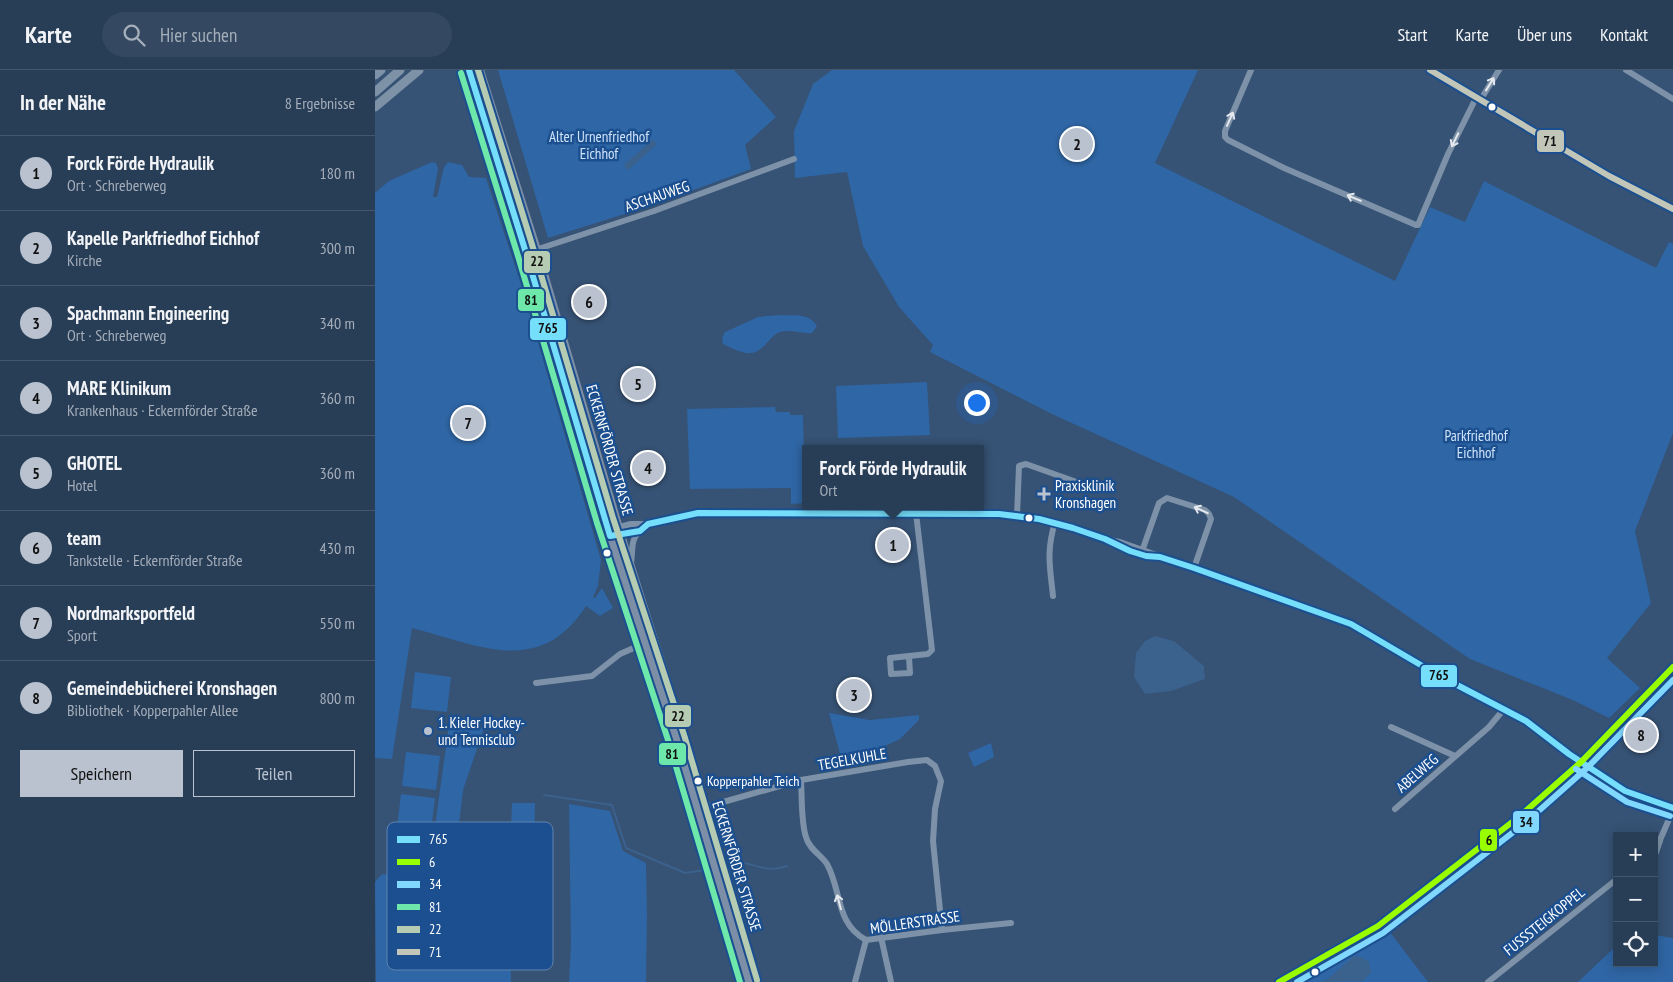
<!DOCTYPE html>
<html lang="de">
<meta charset="utf-8">
<style>
:root{--surface:#283e57;--page:#344961;--text:#f1f3f6;--muted:#a5aeba;--line:#44576d;--accent:#b9c2ce}
body{margin:0;font-family:"PT Sans Narrow",sans-serif;background:var(--page);color:var(--text)}
.controls{position:absolute;right:15px;bottom:15px;display:grid;overflow:hidden;border-radius:0px;box-shadow:0 2px 12px #0003}
.controls button{width:45px;height:45px;display:grid;place-items:center;padding:0;border:0;border-bottom:1px solid var(--line);background:var(--surface);color:var(--text);font:25px sans-serif}
.you{position:absolute;left:601px;top:332px;width:18px;height:18px;margin:-12px;border:4px solid #fff;border-radius:50%;background:#1a73e8;box-shadow:0 0 0 8px #1a73e833}
.badge{display:grid;place-items:center;width:32px;height:32px;border-radius:50%;background:var(--accent);color:#111;font-size:16px;font-weight:700}
.pin{position:absolute;translate:-50% -50%;border:2px solid #fff;box-shadow:0 1px 5px #0006}
.popup{position:absolute;left:427px;top:375px;width:182px;height:65px;box-sizing:border-box;display:grid;place-content:center;border-radius:0px;background:var(--surface);filter:drop-shadow(0 1px 4px #0005);font-size:16px;white-space:nowrap;color:var(--muted)}
.popup b{font-size:19px;color:var(--text)}
.popup::after{content:'';position:absolute;left:50%;top:100%;margin-left:-10px;border:10px solid transparent;border-top-color:var(--surface)}
.list{margin:0;padding:0;list-style:none}
h2{display:flex;justify-content:space-between;align-items:center;height:65px;margin:0;padding:0 20px;font-size:21px}
h2 small{font-size:16px;font-weight:400;color:var(--muted)}
.list li{display:grid;grid-template-columns:32px 1fr auto;gap:15px;align-items:center;box-sizing:border-box;height:75px;padding:0 20px;border-top:1px solid var(--line)}
.list b{display:block;font-size:19px;white-space:nowrap}
.list p{margin:0;font-size:16px;white-space:nowrap;color:var(--muted)}
.list em{font-size:16px;font-style:normal;color:var(--muted)}
.actions{display:flex;gap:10px;padding:15px 20px}
.actions a{flex:1;padding:11px 0;border:1px solid var(--accent);border-radius:0px;text-align:center;font-size:18px;color:var(--accent)}
.actions .main{background:var(--accent);color:#111}
.icon{flex:none;width:28px;height:28px;fill:none;stroke:currentColor;stroke-width:2;stroke-linecap:round;stroke-linejoin:round}
.map{position:relative;flex:none;width:1298px;height:912px;overflow:hidden}
header{display:flex;align-items:center;gap:30px;box-sizing:border-box;height:70px;padding:0 25px;background:var(--surface);border-bottom:1px solid var(--line)}
header strong{font-size:24px}
nav{display:flex;gap:28px;margin-inline-start:auto;font-size:18px}
.search{width:350px;height:45px;background:var(--page);display:flex;align-items:center;gap:12px;box-sizing:border-box;padding:0 18px;border-radius:28px;color:var(--muted);font-size:19px}
main{display:flex}
aside{flex:1;background:var(--surface)}
.map>svg:first-child{display:block}
.green{fill:#2f66a5}
.water{fill:#3b618d}
.lines{fill:none;stroke-linecap:round;stroke-linejoin:round}
.stream{stroke:#3b618d;stroke-width:2}
.minor{stroke:#7d92a8;stroke-width:6}
.major{stroke:#7d8ea7;stroke-width:8}
.highway{stroke:#7e92a7;stroke-width:9}
.bus-1-casing{stroke:#1b4f8f;stroke-width:10}
.bus-2-casing{stroke:#1b4f8f;stroke-width:10}
.bus-3-casing{stroke:#1b4f8f;stroke-width:10}
.bus-4-casing{stroke:#1b4f8f;stroke-width:10}
.bus-5-casing{stroke:#1b4f8f;stroke-width:10}
.bus-6-casing{stroke:#1b4f8f;stroke-width:10}
.bus-1{stroke:#75defa;stroke-width:6}
.bus-2{stroke:#9f0;stroke-width:6}
.bus-3{stroke:#80d8ff;stroke-width:6}
.bus-4{stroke:#6de8aa;stroke-width:6}
.bus-5{stroke:#b6ccb2;stroke-width:6}
.bus-6{stroke:#c1c6b9;stroke-width:6}
.oneway{stroke:#e5e9ee}
.bus-dot{fill:#fff;stroke:#1b4f8f;stroke-width:2}
.poi-dot{fill:#b9c2ce;stroke:#1b4f8f;stroke-width:2}
.labels{text-anchor:middle;dominant-baseline:central;stroke-width:5;stroke-linejoin:round;paint-order:stroke}
.bus-label{font-size:14px;fill:#fff;stroke:#1b4f8f;text-anchor:start}
.park-label{font-size:15px;fill:#cfe3fa;stroke:#1b4f8f}
.street-label{font-size:15px;fill:#fff;stroke:#1b4f8f}
.poi-label{font-size:15px;fill:#fff;stroke:#1b4f8f;text-anchor:start}
.key{fill:#1b4f8f;stroke:#5f84b1;stroke-width:1}
.key-label{font-size:14px;fill:#fff}
.line-badge{stroke:#1b4f8f;stroke-width:2}
.pale-badge-label{font-size:14px;text-anchor:middle;font-weight:bold;fill:#111}
</style>
<header>
<strong>Karte</strong>
<div class="search"><svg class="icon" aria-label="search" viewBox="0 0 24 24"><circle cx="10" cy="10" r="6"/><path d="M15 15l6 6"/></svg>Hier suchen</div>
<nav><a>Start</a><a>Karte</a><a>Über uns</a><a>Kontakt</a></nav>
</header>
<main>
<aside>
<h2>In der Nähe<small>8 Ergebnisse</small></h2>
<ul class="list">
<li><span class="badge">1</span><div><b>Forck Förde Hydraulik</b><p>Ort · Schreberweg</p></div><em>180 m</em></li>
<li><span class="badge">2</span><div><b>Kapelle Parkfriedhof Eichhof</b><p>Kirche</p></div><em>300 m</em></li>
<li><span class="badge">3</span><div><b>Spachmann Engineering</b><p>Ort · Schreberweg</p></div><em>340 m</em></li>
<li><span class="badge">4</span><div><b>MARE Klinikum</b><p>Krankenhaus · Eckernförder Straße</p></div><em>360 m</em></li>
<li><span class="badge">5</span><div><b>GHOTEL</b><p>Hotel</p></div><em>360 m</em></li>
<li><span class="badge">6</span><div><b>team</b><p>Tankstelle · Eckernförder Straße</p></div><em>430 m</em></li>
<li><span class="badge">7</span><div><b>Nordmarksportfeld</b><p>Sport</p></div><em>550 m</em></li>
<li><span class="badge">8</span><div><b>Gemeindebücherei Kronshagen</b><p>Bibliothek · Kopperpahler Allee</p></div><em>800 m</em></li>
</ul>
<div class="actions"><a class="main">Speichern</a><a>Teilen</a></div>
</aside>
<div class="map">
<svg width="1298" height="912" viewBox="0 0 1298 912">
<rect width="100%" height="100%" fill="#365274"/>
<!-- green -->
<g class="green">
<polygon points="97,0 99,0 115,55 131,93 153,165 149,166"/>
<polygon points="123,0 359,0 401,47 370,75 376,99 275,136 173,168"/>
<polygon points="457,0 823,0 780,93 1020,211 1055,137 1090,152 1109,111 1281,198 1294,172 1298,174 1298,363 1260,461 1276,533 1232,588 1265,618 1234,648 1200,631 1095,589 859,427 677,344 555,282 558,275 524,237 488,176 472,102 420,108 419,61 438,14"/>
<path d="M57,92L61,93L63,99L58,127H62L69,97L73,92L87,95L94,107L111,108L147,217L226,490L223,516L218,527L220,528L227,518L238,538L225,546L211,536C165,608 103,575 37,558L17,689L0,688V123L14,111Z"/>
<polygon points="161,190 178,246 174,248 157,191"/>
<path d="M404,245C418,246 434,242 442,256L437,263C426,264 416,259 405,262C399,264 395,270 390,275C377,290 363,281 348,274L347,268L350,262L383,247Z"/>
<polygon points="552,312 555,365 463,368 461,316"/>
<polygon points="400,337 401,342 415,342 415,345 428,345 430,433 416,434 416,418 315,419 312,339"/>
<polygon points="40,602 76,607 72,642 36,638"/>
<polygon points="454,643 495,650 544,645 544,650 525,669 470,695 467,691"/>
<polygon points="74,655 109,658 88,720 83,763 106,765 107,754 134,758 136,912 1,912 0,812 7,804 44,809 46,777 58,770"/>
<polygon points="616,673 619,687 599,697 593,683"/>
<polygon points="31,682 65,686 61,720 27,716"/>
<polygon points="26,724 60,728 56,762 22,758"/>
<polygon points="137,733 160,733 159,783 135,782"/>
<polygon points="194,734 235,741 248,781 271,793 272,844 271,912 194,912 196,874"/>
<polygon points="24,768 42,770 39,807 20,805"/>
<polygon points="1011,857 1053,912 914,912 968,883"/>
<polygon points="1279,865 1298,868 1298,912 1203,912 1242,875 1242,893 1279,893"/>
</g>
<!-- water -->
<g class="water">
<polygon points="277,70 282,74 253,100 249,95"/>
<polygon points="780,566 799,571 829,596 830,609 796,621 770,624 759,607 761,583 770,571"/>
<polygon points="979,886 988,888 994,892 996,902 988,911 946,912 953,909"/>
</g>
<g class="lines">
<!-- stream -->
<g class="stream">
<polyline points="169,725 237,735 251,778 310,803 330,800"/>
<path d="M370,793C385,797 397,802 412,796"/>
</g>
<!-- minor -->
<g class="minor">
<polyline points="876,0 850,61 850,67 853,70 909,98 1041,155 1043,155 1073,84 1102,26"/>
<polyline points="1055,0 1234,106 1298,139"/>
<polyline points="1251,0 1298,29"/>
<polyline points="1106,29 1124,0"/>
<polyline points="151,183 279,141 419,89"/>
<polyline points="642,446 644,396 651,394 710,415"/>
<path d="M233,460L256,454H273L323,443L624,444C643,446 663,448 682,453C703,459 723,468 745,472L976,554L1061,604L1151,651L1194,684L1250,721L1298,738"/>
<polyline points="235,466 265,461"/>
<polyline points="740,474 770,486"/>
<polyline points="766,484 784,433 792,428 830,440 834,444 836,449 819,498"/>
<path d="M256,494C259,472 253,470 273,454"/>
<path d="M678,526C675,497 671,482 680,452"/>
<polyline points="534,587 535,603 516,604 515,588 553,584 557,580 541,443"/>
<polyline points="161,613 217,606 245,584 279,569"/>
<polyline points="1016,657 1080,686"/>
<path d="M426,710C427,726 426,753 431,767C434,779 446,785 452,794C467,821 460,853 491,870"/>
<polyline points="327,738 426,710 533,692 552,690 560,696 566,711 560,739 558,771 567,860"/>
<polyline points="1020,739 1114,657 1129,639"/>
<polyline points="1279,776 1285,770 1298,740"/>
<polyline points="1279,788 1285,771"/>
<polyline points="506,867 516,912"/>
<polyline points="480,912 491,870 567,860 636,853"/>
<polyline points="904,912 1003,856 1145,746 1206,692 1298,597"/>
<polyline points="1113,912 1242,809"/>
</g>
<!-- major -->
<g class="major">
<polyline points="94,0 151,183 230,451 302,670 374,912"/>
<polyline points="105,0 162,180 246,465 293,614 383,912"/>
</g>
<!-- highway -->
<g class="highway">
<polyline points="0,5 6,0"/>
<polyline points="0,22 25,0"/>
<polyline points="0,37 44,0"/>
</g>
<defs>
<polyline id="bus-1" points="94,0 151,183 235,466 265,461 273,454 323,443 624,444 664,449 698,458 730,469 755,481 771,486 785,487 819,498 976,554 1061,604 1151,651 1194,684 1250,721 1298,738"/>
<polyline id="bus-2" points="904,912 1003,856 1145,746 1206,692 1298,597"/>
<g id="bus-3">
<polyline points="1201,699 1252,732 1295,746"/>
<polyline points="922,912 1008,863 1150,753 1212,698 1298,610"/>
</g>
<polyline id="bus-4" points="86,3 143,186 222,453 294,673 365,912"/>
<polyline id="bus-5" points="103,0 159,181 238,448 310,668 382,910"/>
<polyline id="bus-6" points="1055,0 1234,106 1298,139"/>
</defs>
<!-- bus-1 casing -->
<use href="#bus-1" class="bus-1-casing"/>
<!-- bus-2 casing -->
<use href="#bus-2" class="bus-2-casing"/>
<!-- bus-3 casing -->
<use href="#bus-3" class="bus-3-casing"/>
<!-- bus-4 casing -->
<use href="#bus-4" class="bus-4-casing"/>
<!-- bus-5 casing -->
<use href="#bus-5" class="bus-5-casing"/>
<!-- bus-6 casing -->
<use href="#bus-6" class="bus-6-casing"/>
<!-- bus-1 -->
<use href="#bus-1" class="bus-1"/>
<!-- bus-2 -->
<use href="#bus-2" class="bus-2"/>
<!-- bus-3 -->
<use href="#bus-3" class="bus-3"/>
<!-- bus-4 -->
<use href="#bus-4" class="bus-4"/>
<!-- bus-5 -->
<use href="#bus-5" class="bus-5"/>
<!-- bus-6 -->
<use href="#bus-6" class="bus-6"/>
</g>
<!-- one-way arrows -->
<defs><path id="oneway-shaft" d="M-6 0H5M1.5-3L5.5 0L1.5 3" fill="none" stroke-width="1.6" stroke-linecap="round" stroke-linejoin="round" transform="scale(1.25)"/></defs>
<g class="oneway">
<use href="#oneway-shaft" transform="translate(1115 14) rotate(-58)"/>
<use href="#oneway-shaft" transform="translate(855 49) rotate(-66)"/>
<use href="#oneway-shaft" transform="translate(1080 70) rotate(116)"/>
<use href="#oneway-shaft" transform="translate(979 128) rotate(-157)"/>
<use href="#oneway-shaft" transform="translate(826 440) rotate(-155)"/>
<use href="#oneway-shaft" transform="translate(464 832) rotate(-105)"/>
</g>
<!-- markers -->
<g class="bus-dot">
<circle cx="1117" cy="37" r="4.5"/>
<circle cx="654" cy="448" r="4.5"/>
<circle cx="232" cy="483" r="4.5"/>
<circle cx="323" cy="711" r="4.5"/>
<circle cx="940" cy="902" r="4.5"/>
</g>
<g class="poi-dot">
<path d="M666.5 416.5h5v5h5v5h-5v5h-5v-5h-5v-5h5z"/>
<circle cx="53" cy="661" r="5"/>
</g>
<g class="labels">
<!-- bus labels -->
<g class="bus-label">
<text x="332" y="711">Kopperpahler Teich</text>
</g>
<!-- park labels -->
<g class="park-label">
<text x="224" y="66">Alter Urnenfriedhof<tspan x="224" dy="17">Eichhof</tspan></text>
<text x="1101" y="365">Parkfriedhof<tspan x="1101" dy="17">Eichhof</tspan></text>
</g>
<!-- street labels -->
<g class="street-label">
<text transform="translate(282 126) rotate(-19)">ASCHAUWEG</text>
<text transform="translate(235 380) rotate(74)">ECKERNFÖRDER STRASSE</text>
<text transform="translate(477 689) rotate(-10)">TEGELKUHLE</text>
<text transform="translate(1042 703) rotate(-41)">ABELWEG</text>
<text transform="translate(362 796) rotate(73)">ECKERNFÖRDER STRASSE</text>
<text transform="translate(1169 851) rotate(-39)">FUSSSTEIGKOPPEL</text>
<text transform="translate(540 852) rotate(-8)">MÖLLERSTRASSE</text>
</g>
<!-- poi labels -->
<g class="poi-label">
<text x="680" y="415">Praxisklinik<tspan x="680" dy="17">Kronshagen</tspan></text>
<text x="63" y="652">1. Kieler Hockey-<tspan x="63" dy="17">und Tennisclub</tspan></text>
</g>
</g>
<!-- legend -->
<rect x="12" y="752" width="166" height="148" rx="8" class="key"/>
<rect x="22" y="766" width="23" height="7" fill="#75defa"/>
<rect x="22" y="789" width="23" height="6" fill="#9f0"/>
<rect x="22" y="811" width="23" height="7" fill="#80d8ff"/>
<rect x="22" y="834" width="23" height="6" fill="#6de8aa"/>
<rect x="22" y="856" width="23" height="7" fill="#b6ccb2"/>
<rect x="22" y="879" width="23" height="6" fill="#c1c6b9"/>
<g class="key-label">
<text x="54" y="774">765</text>
<text x="54" y="797">6</text>
<text x="54" y="819">34</text>
<text x="54" y="842">81</text>
<text x="54" y="864">22</text>
<text x="54" y="887">71</text>
</g>
<g class="line-badge">
<rect x="1161" y="59" width="29" height="24" rx="5" fill="#c1c6b9"/>
<rect x="148" y="180" width="28" height="24" rx="5" fill="#b6ccb2"/>
<rect x="142" y="218" width="28" height="24" rx="5" fill="#6de8aa"/>
<rect x="154" y="247" width="38" height="24" rx="5" fill="#75defa"/>
<rect x="1045" y="594" width="38" height="24" rx="5" fill="#75defa"/>
<rect x="289" y="634" width="28" height="24" rx="5" fill="#b6ccb2"/>
<rect x="283" y="672" width="29" height="24" rx="5" fill="#6de8aa"/>
<rect x="1137" y="740" width="28" height="24" rx="5" fill="#80d8ff"/>
<rect x="1104" y="758" width="19" height="24" rx="5" fill="#9f0"/>
</g>
<g class="pale-badge-label">
<text x="1175" y="76">71</text>
<text x="162" y="196">22</text>
<text x="156" y="235">81</text>
<text x="173" y="263">765</text>
<text x="1064" y="610">765</text>
<text x="303" y="651">22</text>
<text x="297" y="689">81</text>
<text x="1151" y="757">34</text>
<text x="1114" y="775">6</text>
</g>
</svg>
<div class="controls">
<button>+</button>
<button>−</button>
<button><svg class="icon" aria-label="locate" viewBox="0 0 24 24"><circle cx="12" cy="12" r="6"/><path d="M12 2v4M12 18v4M2 12h4M18 12h4"/></svg></button>
</div>
<div class="you"></div>
<div class="pin badge" style="left:518px;top:475px">1</div>
<div class="popup"><b>Forck Förde Hydraulik</b>Ort</div>
<div class="pin badge" style="left:702px;top:74px">2</div>
<div class="pin badge" style="left:479px;top:625px">3</div>
<div class="pin badge" style="left:273px;top:398px">4</div>
<div class="pin badge" style="left:263px;top:314px">5</div>
<div class="pin badge" style="left:214px;top:232px">6</div>
<div class="pin badge" style="left:93px;top:353px">7</div>
<div class="pin badge" style="left:1266px;top:665px">8</div>
</div>
</main>
